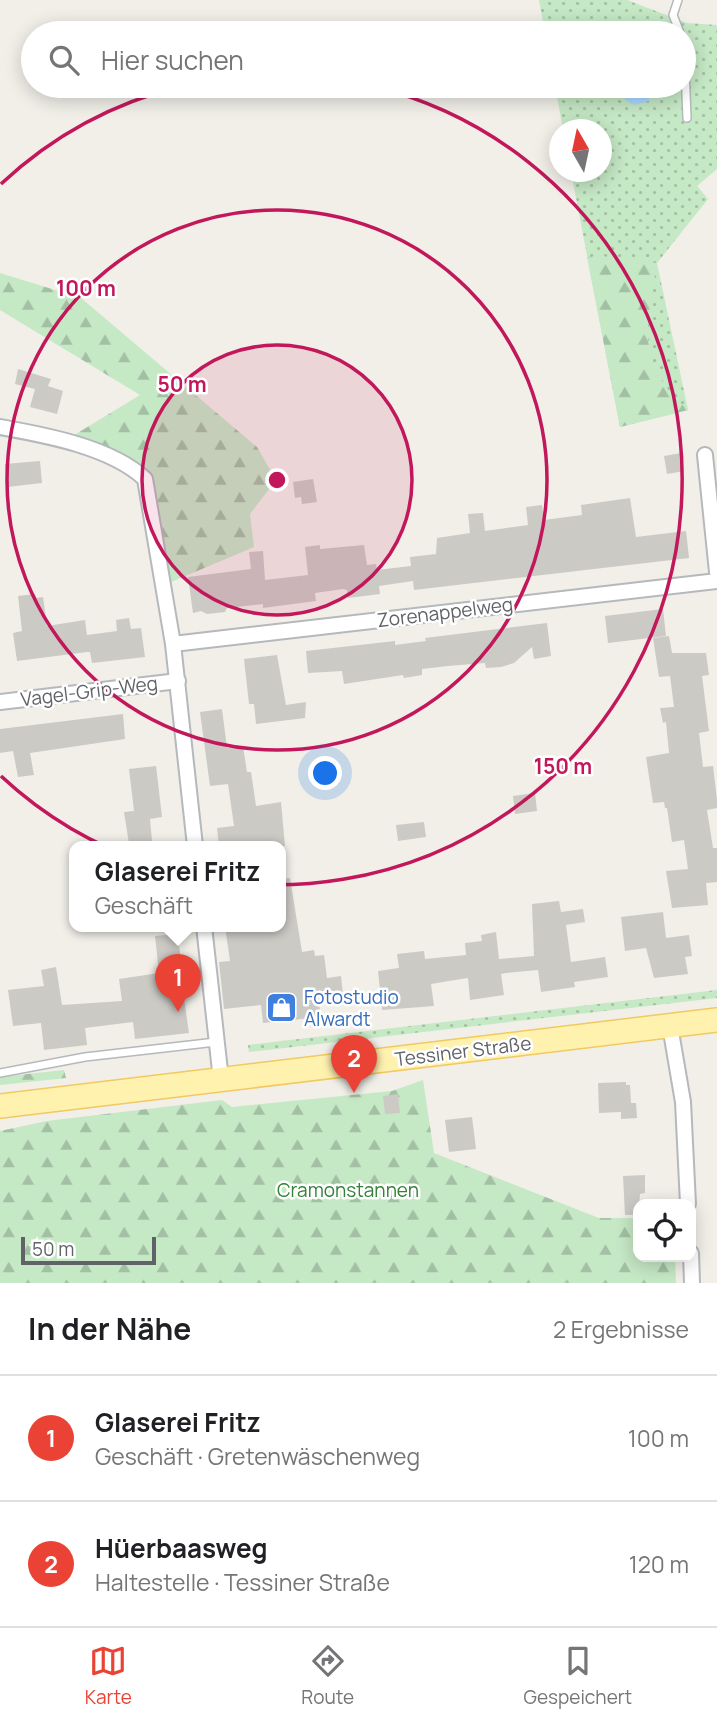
<!DOCTYPE html>
<html lang="de">
<meta charset="utf-8">
<style>
:root{--surface:#fff;--page:#f2f2f2;--text:#202124;--muted:#757577;--line:#e0e0e0;--accent:#ea4335}
body{margin:0;font-family:Manrope,sans-serif;background:var(--page);color:var(--text)}
.controls{position:absolute;right:21px;bottom:21px;display:grid;overflow:hidden;border-radius:14px;box-shadow:0 4px 18px #0003}
.controls button{width:63px;height:63px;display:grid;place-items:center;padding:0;border:0;border-bottom:2px solid var(--line);background:var(--surface);color:var(--text);font:35px sans-serif}
.compass{position:absolute;left:549px;top:119px;width:63px;height:63px;border-radius:50%;background:var(--surface);box-shadow:0 4px 18px #0003;rotate:351deg}
.scale{position:absolute;left:21px;bottom:18px;width:135px;box-sizing:border-box;padding-left:7px;border:4px solid #5f6368;border-top:0;font-size:19px;line-height:24px;white-space:nowrap;color:#5f6368;-webkit-text-stroke:5px #fff;paint-order:stroke}
.you{position:absolute;left:326px;top:774px;width:24px;height:24px;margin:-18px;border:5px solid #fff;border-radius:50%;background:#1a73e8;box-shadow:0 0 0 10px #1a73e833}
.badge{display:grid;place-items:center;width:46px;height:46px;border-radius:50%;background:var(--accent);color:#fff;font-size:23px;font-weight:700}
.pin{position:absolute;translate:-50% -58px;filter:drop-shadow(0 2px 4px #0008)}
.pin::after{content:'';position:absolute;top:37px;width:24px;height:21px;background:inherit;clip-path:polygon(0 0,100% 0,50% 100%)}
.popup{position:absolute;left:69px;top:841px;width:217px;height:91px;box-sizing:border-box;display:grid;place-content:center;border-radius:14px;background:var(--surface);filter:drop-shadow(0 2px 5px #0005);font-size:23px;white-space:nowrap;color:var(--muted)}
.popup b{font-size:26px;color:var(--text)}
.popup::after{content:'';position:absolute;left:50%;top:100%;margin-left:-14px;border:14px solid transparent;border-top-color:var(--surface)}
.list{margin:0;padding:0;list-style:none}
h2{display:flex;justify-content:space-between;align-items:center;height:91px;margin:0;padding:0 28px;font-size:30px}
h2 small{font-size:23px;font-weight:400;color:var(--muted)}
.list li{display:grid;grid-template-columns:46px 1fr auto;gap:21px;align-items:center;box-sizing:border-box;height:126px;padding:0 28px;border-top:2px solid var(--line)}
.list b{display:block;font-size:26px;white-space:nowrap}
.list p{margin:0;font-size:23px;white-space:nowrap;color:var(--muted)}
.list em{font-size:23px;font-style:normal;color:var(--muted)}
.icon{flex:none;width:38px;height:38px;fill:none;stroke:currentColor;stroke-width:2;stroke-linecap:round;stroke-linejoin:round}
.map{position:relative;flex:none;width:717px;height:1283px;overflow:hidden}
.search{position:absolute;background:var(--surface);box-shadow:0 4px 18px #0003;left:21px;right:21px;top:21px;height:77px;display:flex;align-items:center;gap:18px;box-sizing:border-box;padding:0 24px;border-radius:38px;color:var(--muted);font-size:26px}
.sheet{height:343px;background:var(--surface)}
nav{display:flex;justify-content:space-around;align-items:center;box-sizing:border-box;height:98px;border-top:2px solid var(--line);background:var(--surface);font-size:19px;color:var(--muted)}
nav a{display:grid;justify-items:center;gap:4px}
nav .on{color:var(--accent)}
.map>svg:first-child{display:block}
.grass{fill:url(#grass-dots)}
.forest{fill:url(#forest-firs)}
.water{fill:url(#water-ripples)}
.building{fill:#cccac5}
.lines{fill:none;stroke-linecap:round;stroke-linejoin:round}
.service-casing{stroke:#b5b8bc;stroke-width:10}
.minor-casing{stroke:#b5b8bc;stroke-width:18}
.primary-casing{stroke:#f2c960;stroke-width:26}
.service{stroke:#fff;stroke-width:7}
.minor{stroke:#fff;stroke-width:14}
.primary{stroke:#fff2af;stroke-width:23}
.ring{fill:none;stroke:#c2185b;stroke-width:3.5}
.labels{text-anchor:middle;dominant-baseline:central;stroke-width:5;stroke-linejoin:round;paint-order:stroke}
.street-label{font-size:19px;fill:#5f6368;stroke:#fff}
.shop-label{font-size:19px;fill:#366cbe;stroke:#fff;text-anchor:start}
.park-label{font-size:19px;fill:#348238;stroke:#fff}
.centre{fill:#c2185b;stroke:#fff;stroke-width:3.5}
.ring-label{font-size:21px;text-anchor:middle;font-weight:bold;fill:#c2185b;stroke:#fff;stroke-width:5;stroke-linejoin:round;paint-order:stroke}
</style>
<div class="map">
<svg width="717" height="1283" viewBox="0 0 717 1283">
<defs>
<pattern id="grass-dots" width="8" height="8" patternUnits="userSpaceOnUse" patternTransform="scale(1.75)"><rect width="8" height="8" fill="#c5e8c5"/><path d="M2 2h.1M6 6h.1" fill="none" stroke="#a3c0a4" stroke-width="1.8" stroke-linecap="round"/></pattern>
<pattern id="forest-firs" width="22" height="20" patternUnits="userSpaceOnUse" patternTransform="scale(1.75)"><rect width="22" height="20" fill="#c5e8c5"/><path d="M5 1l3.5 6h-7zM16 11l3.5 6h-7z" fill="#a3c0a4"/></pattern>
<pattern id="water-ripples" width="26" height="14" patternUnits="userSpaceOnUse" patternTransform="scale(1.75)"><rect width="26" height="14" fill="#aadaff"/><path d="M2 4q2-2 4 0t4 0M15 11q2-2 4 0t4 0" fill="none" stroke="#8eb4d2"/></pattern>
</defs>
<rect width="100%" height="100%" fill="#f1efe8"/>
<!-- grass -->
<g class="grass">
<polygon points="539,0 627,0 687,23 717,25 717,169 697,186 708,199 657,263 688,410 620,427 571,172 602,172 602,130 563,129 555,86 684,86 684,33 545,33"/>
<polygon points="717,990 717,998 249,1052 248,1045"/>
</g>
<!-- forest -->
<g class="forest">
<path d="M601,256L657,263C647,328 634,361 688,410L620,427L587,257Z"/>
<polygon points="0,273 81,298 257,447 276,480 250,514 254,547 164,585 145,479 71,437 140,395 0,310"/>
<polygon points="64,1070 66,1078 0,1085 0,1077"/>
<polygon points="423,1080 434,1153 599,1218 638,1218 638,1257 675,1257 676,1283 0,1283 0,1131 47,1121 222,1100 232,1107 392,1091"/>
</g>
<!-- water -->
<polygon class="water" points="625,86 652,86 649,101 634,105 625,100"/>
<!-- building -->
<g class="building">
<polygon points="18,369 51,379 48,386 63,391 57,414 30,407 35,389 15,384"/>
<polygon points="681,453 684,471 667,474 664,456"/>
<polygon points="40,461 42,483 7,487 5,464"/>
<polygon points="313,479 317,502 302,504 301,497 295,498 293,482"/>
<polygon points="630,498 636,537 686,531 689,558 414,590 413,581 379,586 380,594 348,598 347,590 343,589 315,593 316,601 263,608 263,604 227,608 225,612 207,614 201,611 193,613 188,577 251,569 249,552 263,551 265,580 308,575 305,547 320,545 320,549 364,545 367,565 376,564 377,570 411,566 410,557 436,554 437,538 470,533 468,514 483,513 485,531 528,525 526,507 542,505 544,520 582,515 581,505"/>
<polygon points="35,594 36,598 43,597 47,626 85,620 87,635 117,631 116,620 129,618 131,629 141,628 145,657 92,663 90,652 87,652 17,661 13,633 22,631 18,596"/>
<polygon points="663,609 666,636 608,643 605,616"/>
<polygon points="547,623 551,656 534,659 532,647 514,663 501,667 486,668 485,663 448,666 422,669 422,675 404,678 403,675 344,684 342,671 308,673 306,651 395,641 395,645 426,641 425,638"/>
<polygon points="669,636 672,653 706,653 709,675 702,676 709,731 699,733 703,767 713,766 717,800 717,808 707,810 713,848 717,848 717,882 706,883 708,905 672,908 666,871 688,869 684,840 672,842 667,808 665,808 664,802 653,803 646,757 669,753 666,722 663,723 660,708 674,707 670,676 659,677 653,638"/>
<polygon points="277,655 286,705 306,702 305,718 256,724 254,704 249,704 244,659"/>
<polygon points="222,709 227,748 243,746 247,772 251,772 256,806 281,802 285,846 219,846 217,828 234,826 228,784 210,786 200,712"/>
<polygon points="123,714 125,739 30,753 34,775 18,777 13,751 0,753 0,729"/>
<polygon points="156,766 162,817 150,819 152,841 129,844 124,812 134,811 129,769"/>
<polygon points="535,793 537,811 515,814 513,796"/>
<polygon points="424,822 426,837 398,841 396,825"/>
<polygon points="290,878 302,952 314,950 315,956 324,955 327,978 341,976 343,995 318,997 321,1017 263,1023 261,1005 224,1009 219,962 230,961 225,926 281,926 281,879"/>
<polygon points="559,901 561,912 583,909 585,922 566,925 571,962 605,957 608,977 574,982 575,987 541,992 538,970 506,973 501,974 504,995 470,1000 468,978 449,981 431,984 434,1006 382,1010 378,971 399,968 397,954 424,951 425,959 466,955 465,943 482,941 481,935 496,932 499,959 534,956 532,904"/>
<polygon points="663,912 666,938 689,935 692,956 685,957 688,974 654,978 646,948 625,951 621,917"/>
<polygon points="178,934 181,963 191,962 193,977 181,978 189,1033 135,1039 133,1022 85,1028 87,1045 44,1050 41,1023 13,1026 8,990 44,986 41,970 56,967 62,1005 122,1001 119,979 159,973 155,936"/>
<polygon points="626,1082 626,1085 630,1085 631,1103 636,1103 637,1118 621,1119 621,1112 599,1113 598,1083"/>
<polygon points="398,1094 400,1113 385,1114 383,1096"/>
<polygon points="472,1117 476,1149 449,1152 445,1120"/>
<polygon points="645,1175 645,1193 640,1194 638,1215 625,1215 623,1176"/>
</g>
<g class="lines">
<defs>
<g id="service">
<polyline points="678,0 673,15 680,33"/>
<polyline points="684,45 687,118"/>
<polyline points="0,1073 85,1057 216,1042"/>
</g>
<g id="minor">
<path d="M0,427C45,435 111,447 145,479L173,644L195,846"/>
<polyline points="705,455 717,572"/>
<polyline points="173,644 717,581"/>
<polyline points="0,702 178,681"/>
<polyline points="204,926 221,1080"/>
<polyline points="670,1026 683,1102 688,1204"/>
<polyline points="691,1253 692,1283"/>
</g>
<polyline id="primary" points="0,1106 717,1020"/>
</defs>
<!-- service casing -->
<use href="#service" class="service-casing"/>
<!-- minor casing -->
<use href="#minor" class="minor-casing"/>
<!-- primary casing -->
<use href="#primary" class="primary-casing"/>
<!-- service -->
<use href="#service" class="service"/>
<!-- minor -->
<use href="#minor" class="minor"/>
<!-- primary -->
<use href="#primary" class="primary"/>
</g>
<!-- distance rings -->
<circle cx="277" cy="480" r="135" fill="#c2185b" fill-opacity=".12"/>
<g class="ring">
<circle cx="277" cy="480" r="135"/>
<circle cx="277" cy="480" r="270"/>
<path d="M1 184A405 405 0 0 1 182 86M372 86A405 405 0 1 1 1 776"/>
</g>
<!-- icons -->
<defs>
<symbol id="shop-square" viewBox="-11 -11 22 22"><rect x="-9" y="-9" width="18" height="18" rx="4" fill="#3f7fe0" stroke="#fff"/><path d="M-5-2.5h2.3a2.7 3.5 0 0 1 5.4 0H5L5.5 6h-11ZM-1.5-2.5h3a1.5 2.3 0 0 0-3 0Z" fill="#fff"/></symbol>
</defs>
<g fill-rule="evenodd">
<use href="#shop-square" x="264" y="990" width="35" height="35"/>
</g>
<g class="labels">
<!-- street labels -->
<g class="street-label">
<text transform="translate(445 612) rotate(-7)">Zorenappelweg</text>
<text transform="translate(89 691) rotate(-7)">Vagel-Grip-Weg</text>
<text transform="translate(463 1051) rotate(-7)">Tessiner Straße</text>
</g>
<!-- shop labels -->
<g class="shop-label">
<text x="304" y="997">Fotostudio<tspan x="304" dy="22">Alwardt</tspan></text>
</g>
<!-- park labels -->
<g class="park-label">
<text x="348" y="1190">Cramonstannen</text>
</g>
</g>
<circle cx="277" cy="480" r="10" class="centre"/>
<g class="ring-label">
<text x="86" y="296">100 m</text>
<text x="182" y="392">50 m</text>
<text x="563" y="774">150 m</text>
</g>
</svg>
<div class="controls">
<button><svg class="icon" aria-label="locate" viewBox="0 0 24 24"><circle cx="12" cy="12" r="6"/><path d="M12 2v4M12 18v4M2 12h4M18 12h4"/></svg></button>
</div>
<svg class="compass" viewBox="-18 -18 36 36"><path d="M0-13l5 13h-10z" fill="#e53935"/><path d="M0 13l5-13h-10z" fill="#757577"/></svg>
<div class="scale">50 m</div>
<div class="you"></div>
<div class="pin badge" style="left:178px;top:1012px">1</div>
<div class="popup"><b>Glaserei Fritz</b>Geschäft</div>
<div class="pin badge" style="left:354px;top:1093px">2</div>
<div class="search"><svg class="icon" aria-label="search" viewBox="0 0 24 24"><circle cx="10" cy="10" r="6"/><path d="M15 15l6 6"/></svg>Hier suchen</div>
</div>
<section class="sheet">
<h2>In der Nähe<small>2 Ergebnisse</small></h2>
<ul class="list">
<li><span class="badge">1</span><div><b>Glaserei Fritz</b><p>Geschäft · Gretenwäschenweg</p></div><em>100 m</em></li>
<li><span class="badge">2</span><div><b>Hüerbaasweg</b><p>Haltestelle · Tessiner Straße</p></div><em>120 m</em></li>
</ul>
</section>
<nav>
<a class="on"><svg class="icon" aria-label="map" viewBox="0 0 24 24"><path d="M3 6l6-2 6 2 6-2v14l-6 2-6-2-6 2zM9 4v14M15 6v14"/></svg>Karte</a>
<a><svg class="icon" aria-label="directions" viewBox="0 0 24 24"><path d="M12 3l9 9-9 9-9-9zM9 14v-3h6M13 9l2 2-2 2"/></svg>Route</a>
<a><svg class="icon" aria-label="saved" viewBox="0 0 24 24"><path d="M7 4h10v16l-5-4-5 4z"/></svg>Gespeichert</a>
</nav>
